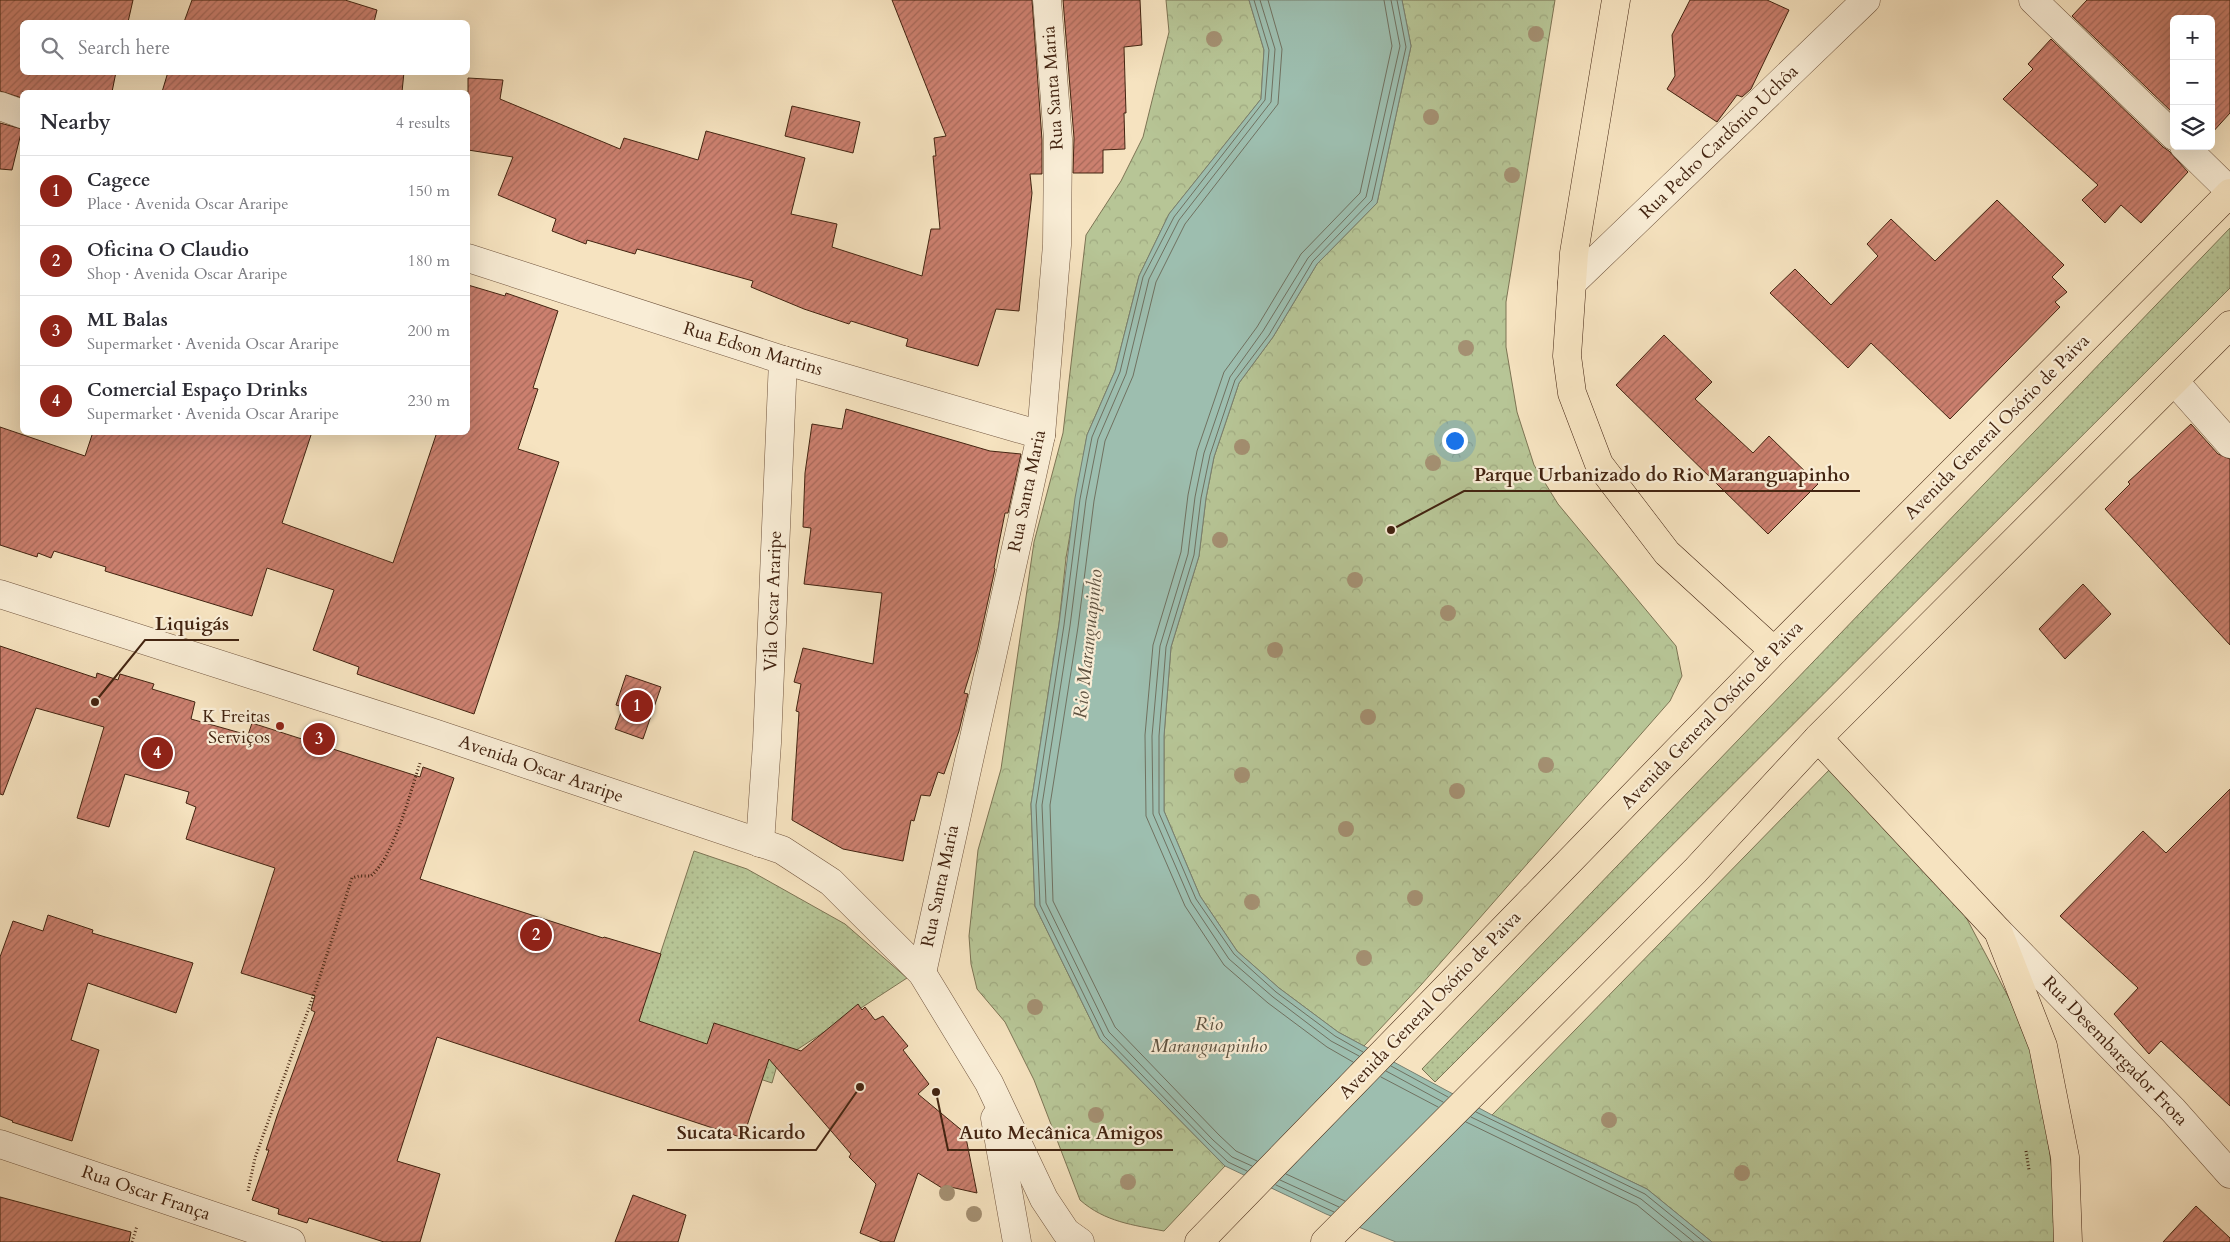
<!DOCTYPE html>
<meta charset="utf-8">
<style>
:root{--surface:#fff;--page:#f7f7f7;--text:#2b2b33;--muted:#7c7c81;--line:#e1e1e2;--accent:#8f2418}
body{margin:0;font-family:Cardo,serif;background:var(--page);color:var(--text)}
.controls{position:absolute;right:15px;top:15px;display:grid;overflow:hidden;border-radius:8px;box-shadow:0 5px 20px #0002}
.controls button{width:45px;height:45px;display:grid;place-items:center;padding:0;border:0;border-bottom:1px solid var(--line);background:var(--surface);color:var(--text);font:25px sans-serif}
.you{position:absolute;left:1454px;top:440px;width:18px;height:18px;margin:-12px;border:4px solid #fff;border-radius:50%;background:#1a73e8;box-shadow:0 0 0 8px #1a73e833}
.badge{display:grid;place-items:center;width:32px;height:32px;border-radius:50%;background:var(--accent);color:#fff;font-size:16px;font-weight:700}
.pin{position:absolute;translate:-50% -50%;border:2px solid #fff;box-shadow:0 1px 5px #0006}
.list{margin:0;padding:0;list-style:none}
h2{display:flex;justify-content:space-between;align-items:center;height:65px;margin:0;padding:0 20px;font-size:21px}
h2 small{font-size:16px;font-weight:400;color:var(--muted)}
.list li{display:grid;grid-template-columns:32px 1fr auto;gap:15px;align-items:center;box-sizing:border-box;height:70px;padding:0 20px;border-top:1px solid var(--line)}
.list b{display:block;font-size:19px;white-space:nowrap}
.list p{margin:0;font-size:16px;white-space:nowrap;color:var(--muted)}
.list em{font-size:16px;font-style:normal;color:var(--muted)}
.icon{flex:none;width:28px;height:28px;fill:none;stroke:currentColor;stroke-width:2;stroke-linecap:round;stroke-linejoin:round}
.map{position:relative;flex:none;width:2230px;height:1242px;overflow:hidden}
.search{position:absolute;background:var(--surface);box-shadow:0 5px 20px #0002;left:20px;top:20px;width:450px;height:55px;display:flex;align-items:center;gap:12px;box-sizing:border-box;padding:0 18px;border-radius:8px;color:var(--muted);font-size:19px}
.panel{position:absolute;background:var(--surface);box-shadow:0 5px 20px #0002;left:20px;top:90px;width:450px;height:345px;border-radius:8px}
.map>svg:first-child{display:block}
.grass{fill:url(#grass-dots);stroke:#7d7454}
.park{fill:url(#park-crowns);stroke:#7d7454}
.water{fill:#9dbeaf;stroke:#798070}
.lines{fill:none;stroke-linecap:round;stroke-linejoin:round}
.shore{stroke:#707160;stroke-width:1}
.building{fill:url(#building-hatch);stroke:#432411}
.minor-casing{stroke:#70543d;stroke-width:29}
.major-casing{stroke:#432411;stroke-width:29}
.path{stroke:#432411;stroke-width:3;stroke-dasharray:1 2.5;stroke-linecap:butt}
.minor{stroke:#f9edd6;stroke-width:28}
.major{stroke:#f6e3c0;stroke-width:28}
.tree{fill:#a49072}
.poi-dot{fill:#8f2418;stroke:#f9edd6;stroke-width:2}
.labels{text-anchor:middle;dominant-baseline:central;stroke-width:4.5;stroke-linejoin:round;paint-order:stroke}
.street-label{font-size:18px;fill:#432411;stroke:#f9edd6}
.poi-label{font-size:18px;fill:#432411;stroke:#f9edd6;text-anchor:end}
.water-label{font-size:19px;font-style:italic;fill:#5e5240;stroke:#f9edd6}
.leader{fill:none;stroke:#432411;stroke-width:2}
.callout-dot{fill:#432411;stroke:#f9edd6;stroke-width:2}
.callout-label{font-size:19px;text-anchor:middle;font-weight:bold;fill:#432411;stroke:#f9edd6;stroke-width:4.5;stroke-linejoin:round;paint-order:stroke}
</style>
<div class="map">
<svg width="2230" height="1242" viewBox="0 0 2230 1242">
<defs>
<pattern id="grass-dots" width="8" height="8" patternUnits="userSpaceOnUse" patternTransform="scale(1.25)"><rect width="8" height="8" fill="#b7c596"/><path d="M2 2h.1M6 6h.1" fill="none" stroke="#9fa980" stroke-width="1.8" stroke-linecap="round"/></pattern>
<pattern id="park-crowns" width="20" height="18" patternUnits="userSpaceOnUse" patternTransform="scale(1.25)"><rect width="20" height="18" fill="#b7c596"/><path d="M2 6a3 3 0 1 1 6 0M12 15a3 3 0 1 1 6 0" fill="none" stroke="#9fa980"/></pattern>
<pattern id="building-hatch" width="6" height="6" patternUnits="userSpaceOnUse" patternTransform="scale(1.25)"><rect width="6" height="6" fill="#cc806f"/><path d="M-1 1l2-2M0 6l6-6M5 7l2-2" fill="none" stroke="#a7695a"/></pattern>
</defs>
<rect width="100%" height="100%" fill="#f6e3c0"/>
<filter id="stains"><feTurbulence type="fractalNoise" baseFrequency=".004" numOctaves="4"/><feColorMatrix values="0 0 0 0 .2 0 0 0 0 .09 0 0 0 0 .02 0 0 0 .5 -.17"/></filter>
<radialGradient id="worn" r=".72"><stop offset=".6" stop-color="#630" stop-opacity="0"/><stop offset="1" stop-color="#630" stop-opacity=".3"/></radialGradient>
<!-- grass -->
<g class="grass">
<polygon points="2230,228 2230,288 1435,1082 1422,1069"/>
<polygon points="694,851 747,869 845,924 907,978 778,1062 772,1083 633,1037"/>
</g>
<!-- park -->
<g class="park">
<path d="M1166,0H1249L1264,50L1261,99L1169,214L1139,276L1115,371L1087,435L1066,558L1059,624L1031,804L1035,906L1100,1039L1225,1166L1164,1231C1133,1225 1105,1222 1080,1200L1034,1080L1005,1022L977,989L971,964L969,936L978,850L1001,769L1034,542L1063,433L1086,235L1121,181L1143,137L1169,32Z"/>
<polygon points="1402,0 1555,0 1506,302 1506,347 1517,412 1534,465 1558,504 1676,646 1682,676 1670,701 1421,985 1364,1046 1338,1032 1279,988 1237,951 1200,896 1164,811 1164,736 1171,647 1199,556 1206,498 1214,457 1239,383 1273,337 1317,264 1377,203 1411,46"/>
<polygon points="1833,766 1960,906 2035,1047 2055,1192 2057,1242 1712,1242 1647,1189 1492,1115"/>
</g>
<!-- water -->
<polygon class="water" points="1249,0 1402,0 1411,46 1377,203 1317,264 1273,337 1239,383 1214,457 1206,498 1199,556 1171,647 1164,736 1164,811 1200,896 1237,951 1279,988 1338,1032 1364,1046 1492,1115 1647,1189 1712,1242 1396,1242 1326,1214 1225,1166 1100,1039 1035,906 1031,804 1059,624 1075,498 1087,435 1115,371 1139,276 1169,214 1261,99 1264,50"/>
<g class="lines">
<!-- shore -->
<g class="shore">
<polyline points="1363,1052 1335,1036 1276,992 1234,954 1196,899 1159,813 1159,736 1166,647 1194,555 1201,498 1210,455 1235,380 1269,335 1313,261 1372,200 1406,47 1397,0"/>
<polyline points="1359,1056 1331,1041 1273,997 1229,959 1191,902 1153,814 1152,736 1160,646 1188,554 1195,497 1204,453 1230,377 1263,331 1308,258 1366,197 1400,46 1391,0"/>
<polyline points="1353,1062 1327,1047 1268,1003 1224,965 1185,906 1146,816 1145,735 1153,645 1181,552 1188,495 1197,451 1224,372 1257,327 1301,254 1360,193 1392,46 1384,0"/>
<polyline points="1391,1066 1448,1097"/>
<polyline points="1386,1071 1443,1102"/>
<polyline points="1381,1077 1438,1107"/>
<polyline points="1476,1112 1645,1194 1704,1242"/>
<polyline points="1471,1117 1641,1199 1694,1242"/>
<polyline points="1466,1122 1637,1205 1682,1242"/>
<polyline points="1257,1161 1236,1151 1219,1135 1115,1027 1053,901 1050,805 1078,627 1094,501 1105,441 1133,376 1156,282 1185,224 1278,104 1282,49 1268,0"/>
<polyline points="1252,1166 1232,1157 1213,1140 1109,1032 1046,903 1042,805 1070,626 1086,500 1098,439 1126,374 1149,279 1179,220 1271,102 1275,49 1260,0"/>
<polyline points="1247,1171 1228,1162 1209,1144 1104,1036 1040,905 1036,805 1064,625 1080,499 1092,437 1120,372 1143,277 1174,217 1265,100 1269,50 1254,0"/>
<polyline points="1286,1174 1345,1201"/>
<polyline points="1280,1180 1339,1207"/>
<polyline points="1276,1185 1334,1212"/>
</g>
</g>
<!-- building -->
<g class="building">
<polygon points="0,0 133,0 128,22 22,22 22,72 116,72 112,92 22,92 22,98 0,91"/>
<polygon points="192,0 345,0 377,10 374,22 184,22"/>
<polygon points="892,0 1032,0 1042,140 1042,174 1030,174 1032,193 1019,311 996,309 978,366 906,346 908,339 851,321 849,324 804,309 751,287 753,281 637,249 635,254 587,240 586,244 552,231 556,219 498,195 513,157 468,150 468,78 503,80 500,99 620,149 624,138 698,160 706,131 805,158 791,214 837,224 832,247 922,276 931,229 940,229 933,156 936,156 934,138 946,136"/>
<polygon points="1063,0 1140,0 1142,45 1124,47 1126,113 1124,113 1125,149 1103,150 1103,173 1073,173 1074,138"/>
<polygon points="1690,0 1767,0 1789,10 1751,89 1742,97 1737,95 1717,122 1667,89 1675,76 1672,35"/>
<polygon points="2087,0 2230,0 2230,113 2211,134 2211,19 2174,19 2174,114 2072,16"/>
<polygon points="2051,39 2163,147 2169,151 2188,172 2141,223 2121,205 2105,223 2082,200 2098,185 2003,99 2033,69 2028,64"/>
<polygon points="168,72 404,72 402,92 162,92"/>
<polygon points="792,106 860,122 853,153 785,136"/>
<polygon points="0,123 22,129 12,170 0,169"/>
<polygon points="1997,200 2064,265 2052,277 2067,292 2055,302 2060,307 1950,419 1871,343 1848,368 1770,293 1795,269 1831,305 1878,256 1867,244 1891,219 1935,261"/>
<polygon points="468,285 505,296 506,293 558,311 533,388 538,389 518,449 559,462 474,714 357,674 359,667 313,650 334,590 267,568 252,616 105,571 106,567 54,551 51,558 38,553 37,557 0,545 0,427 85,456 93,432 312,432 282,523 393,563 437,432 468,432"/>
<polygon points="1664,335 1712,382 1695,399 1753,453 1769,436 1818,484 1768,534 1616,385"/>
<polygon points="846,409 990,451 1021,454 1008,513 1005,513 994,568 995,569 977,651 964,693 968,694 959,731 944,774 938,772 930,796 921,795 914,821 911,820 903,861 843,849 792,820 799,712 796,711 801,684 794,682 803,648 873,664 882,593 804,584 811,528 803,527 805,473 812,424 842,429"/>
<polygon points="2191,424 2218,454 2230,459 2230,645 2105,509 2130,484 2128,482"/>
<polygon points="2083,584 2111,614 2065,659 2039,629"/>
<polygon points="0,646 96,678 97,673 118,680 120,674 154,684 152,689 195,702 191,719 248,735 252,723 420,777 423,767 454,778 420,879 603,938 604,937 661,954 639,1021 707,1044 714,1023 801,1051 858,1004 862,1010 865,1007 875,1020 883,1016 908,1046 903,1050 929,1084 918,1094 965,1133 977,1193 946,1186 942,1188 918,1173 894,1242 882,1242 860,1233 876,1184 849,1157 851,1154 769,1059 743,1138 437,1037 397,1161 440,1174 420,1242 384,1242 309,1218 307,1223 278,1214 279,1209 252,1200 269,1150 266,1150 277,1116 315,1012 311,1010 315,996 241,973 275,868 186,839 196,807 186,803 189,792 125,774 109,827 77,818 104,727 36,708 3,795 0,794"/>
<polygon points="626,675 661,687 643,739 615,729 623,707 616,705"/>
<polygon points="2230,789 2230,1106 2161,1041 2149,1054 2114,1014 2138,988 2060,916 2143,831 2166,853"/>
<polygon points="48,915 93,930 92,933 193,963 176,1013 88,983 71,1040 99,1050 72,1141 12,1122 13,1121 0,1116 0,957 13,921 43,931"/>
<polygon points="633,1195 686,1215 678,1242 615,1242"/>
<polygon points="0,1197 131,1232 129,1242 0,1242"/>
<polygon points="2196,1206 2230,1238 2230,1242 2163,1242"/>
</g>
<g class="lines">
<defs>
<g id="minor">
<polyline points="2033,0 2174,136"/>
<polyline points="0,106 22,114"/>
<polyline points="2184,146 2230,191"/>
<polyline points="468,258 783,360 1041,435"/>
<polyline points="1572,283 1866,0"/>
<polyline points="2175,382 2230,444"/>
<polyline points="0,594 431,732 782,850 831,882 922,973 989,1083 1044,1199 1066,1232 1080,1242"/>
<polyline points="760,843 767,743 783,360"/>
<polyline points="1998,931 2173,1110 2230,1174"/>
<polyline points="922,973 1041,435 1057,245 1058,139 1047,0"/>
<polyline points="995,1118 1017,1242"/>
<polyline points="0,1144 291,1242"/>
</g>
<g id="major">
<polyline points="1616,0 1574,253 1567,356 1572,393 1599,464 1667,553 1774,651"/>
<polyline points="1818,738 1998,931 2043,1046 2065,1157 2068,1242"/>
<polyline points="1199,1242 1774,651 2230,193"/>
<polyline points="1325,1242 1695,871 1818,738 2230,325"/>
</g>
</defs>
<!-- minor casing -->
<use href="#minor" class="minor-casing"/>
<!-- major casing -->
<use href="#major" class="major-casing"/>
<!-- path -->
<g class="path">
<polyline points="2026,1151 2029,1170"/>
<path d="M248,1191L255,1158L315,991L352,878L359,876H371C394,856 410,793 420,763"/>
<polyline points="132,1242 137,1226"/>
</g>
<!-- minor -->
<use href="#minor" class="minor"/>
<!-- major -->
<use href="#major" class="major"/>
</g>
<!-- trees -->
<g class="tree">
<circle cx="1536" cy="34" r="8"/>
<circle cx="1214" cy="39" r="8"/>
<circle cx="1431" cy="117" r="8"/>
<circle cx="1512" cy="175" r="8"/>
<circle cx="1466" cy="348" r="8"/>
<circle cx="1242" cy="447" r="8"/>
<circle cx="1433" cy="463" r="8"/>
<circle cx="1220" cy="540" r="8"/>
<circle cx="1355" cy="580" r="8"/>
<circle cx="1448" cy="613" r="8"/>
<circle cx="1275" cy="650" r="8"/>
<circle cx="1368" cy="717" r="8"/>
<circle cx="1546" cy="765" r="8"/>
<circle cx="1242" cy="775" r="8"/>
<circle cx="1457" cy="791" r="8"/>
<circle cx="1346" cy="829" r="8"/>
<circle cx="1415" cy="898" r="8"/>
<circle cx="1252" cy="902" r="8"/>
<circle cx="1364" cy="958" r="8"/>
<circle cx="1035" cy="1007" r="8"/>
<circle cx="1096" cy="1115" r="8"/>
<circle cx="1609" cy="1120" r="8"/>
<circle cx="1742" cy="1173" r="8"/>
<circle cx="1128" cy="1182" r="8"/>
<circle cx="947" cy="1193" r="8"/>
<circle cx="974" cy="1214" r="8"/>
</g>
<!-- markers -->
<circle class="poi-dot" cx="280" cy="726" r="5"/>
<g class="labels">
<!-- street labels -->
<g class="street-label">
<text transform="translate(1053 88) rotate(-94)">Rua Santa Maria</text>
<text transform="translate(1719 142) rotate(-44)">Rua Pedro Cardônio Uchôa</text>
<text transform="translate(753 349) rotate(17)">Rua Edson Martins</text>
<text transform="translate(1997 427) rotate(-45)">Avenida General Osório de Paiva</text>
<text transform="translate(1027 491) rotate(-78)">Rua Santa Maria</text>
<text transform="translate(773 601) rotate(-88)">Vila Oscar Araripe</text>
<text transform="translate(1712 715) rotate(-46)">Avenida General Osório de Paiva</text>
<text transform="translate(541 769) rotate(19)">Avenida Oscar Araripe</text>
<text transform="translate(940 886) rotate(-78)">Rua Santa Maria</text>
<text transform="translate(1430 1005) rotate(-46)">Avenida General Osório de Paiva</text>
<text transform="translate(2115 1051) rotate(46)">Rua Desembargador Frota</text>
<text transform="translate(146 1193) rotate(19)">Rua Oscar França</text>
</g>
<!-- poi labels -->
<g class="poi-label">
<text x="270" y="716">K Freitas<tspan x="270" dy="21">Serviços</tspan></text>
</g>
<!-- water labels -->
<g class="water-label">
<text transform="translate(1088 644) rotate(-84)">Rio Maranguapinho</text>
<text x="1209" y="1024">Rio<tspan x="1209" dy="22">Maranguapinho</tspan></text>
</g>
</g>
<!-- callouts -->
<path class="leader" d="M1391 530L1464 491H1860M95 702L145 640H239M860 1087L816 1150H667M936 1092L948 1150H1173"/>
<g class="callout-dot">
<circle cx="1391" cy="530" r="5"/>
<circle cx="95" cy="702" r="5"/>
<circle cx="860" cy="1087" r="5"/>
<circle cx="936" cy="1092" r="5"/>
</g>
<g class="callout-label">
<text x="1662" y="481">Parque Urbanizado do Rio Maranguapinho</text>
<text x="192" y="630">Liquigás</text>
<text x="741" y="1139">Sucata Ricardo</text>
<text x="1061" y="1139">Auto Mecânica Amigos</text>
</g>
<rect width="100%" height="100%" filter="url(#stains)"/>
<rect width="100%" height="100%" fill="url(#worn)"/>
</svg>
<div class="controls">
<button>+</button>
<button>−</button>
<button><svg class="icon" aria-label="layers" viewBox="0 0 24 24"><path d="M12 4l9 5-9 5-9-5zM3 14l9 5 9-5"/></svg></button>
</div>
<div class="you"></div>
<div class="pin badge" style="left:637px;top:706px">1</div>
<div class="pin badge" style="left:536px;top:935px">2</div>
<div class="pin badge" style="left:319px;top:739px">3</div>
<div class="pin badge" style="left:157px;top:753px">4</div>
<div class="search"><svg class="icon" aria-label="search" viewBox="0 0 24 24"><circle cx="10" cy="10" r="6"/><path d="M15 15l6 6"/></svg>Search here</div>
<section class="panel">
<h2>Nearby<small>4 results</small></h2>
<ul class="list">
<li><span class="badge">1</span><div><b>Cagece</b><p>Place · Avenida Oscar Araripe</p></div><em>150 m</em></li>
<li><span class="badge">2</span><div><b>Oficina O Claudio</b><p>Shop · Avenida Oscar Araripe</p></div><em>180 m</em></li>
<li><span class="badge">3</span><div><b>ML Balas</b><p>Supermarket · Avenida Oscar Araripe</p></div><em>200 m</em></li>
<li><span class="badge">4</span><div><b>Comercial Espaço Drinks</b><p>Supermarket · Avenida Oscar Araripe</p></div><em>230 m</em></li>
</ul>
</section>
</div>
